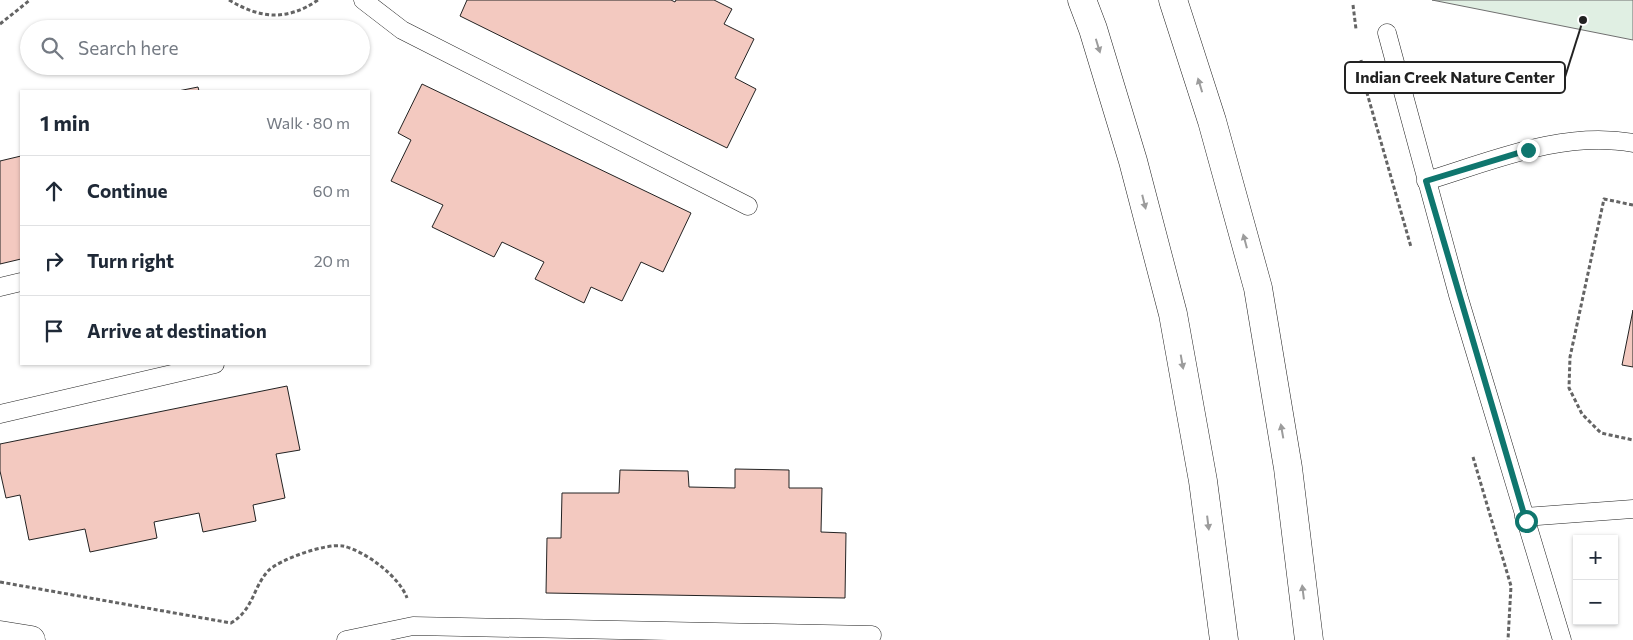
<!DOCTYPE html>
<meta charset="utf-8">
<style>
:root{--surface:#fff;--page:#f2f2f3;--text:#1f2937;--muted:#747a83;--line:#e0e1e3}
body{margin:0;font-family:Commissioner,sans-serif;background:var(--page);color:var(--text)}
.controls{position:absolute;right:15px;bottom:15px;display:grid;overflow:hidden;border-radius:0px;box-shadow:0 1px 4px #0004}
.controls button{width:45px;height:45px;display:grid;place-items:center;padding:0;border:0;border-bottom:1px solid var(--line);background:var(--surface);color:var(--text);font:25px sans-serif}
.stop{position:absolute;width:15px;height:15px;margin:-11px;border:4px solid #0f766e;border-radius:50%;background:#fff}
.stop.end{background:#0f766e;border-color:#fff;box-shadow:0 1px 5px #0008}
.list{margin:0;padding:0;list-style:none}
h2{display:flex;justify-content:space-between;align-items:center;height:65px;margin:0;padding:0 20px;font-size:21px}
h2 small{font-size:16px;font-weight:400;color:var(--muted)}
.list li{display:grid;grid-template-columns:32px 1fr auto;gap:15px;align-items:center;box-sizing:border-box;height:70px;padding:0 20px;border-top:1px solid var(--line)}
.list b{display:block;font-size:19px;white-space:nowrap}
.list em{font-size:16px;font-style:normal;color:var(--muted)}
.icon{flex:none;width:28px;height:28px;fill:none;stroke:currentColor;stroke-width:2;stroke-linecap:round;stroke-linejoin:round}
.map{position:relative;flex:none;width:1633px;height:640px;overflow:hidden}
.search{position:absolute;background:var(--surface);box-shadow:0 1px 4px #0004;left:20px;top:20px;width:350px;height:55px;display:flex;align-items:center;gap:12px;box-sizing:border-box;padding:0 18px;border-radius:28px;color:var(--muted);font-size:19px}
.panel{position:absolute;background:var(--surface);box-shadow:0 1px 4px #0004;left:20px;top:90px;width:350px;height:275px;border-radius:0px}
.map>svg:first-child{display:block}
.green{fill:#e0efe3;stroke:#6f6f6f}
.building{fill:#f3c9c0;stroke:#222}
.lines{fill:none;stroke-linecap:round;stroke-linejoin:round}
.service-casing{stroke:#222;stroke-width:19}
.minor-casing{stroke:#222;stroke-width:29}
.trunk-casing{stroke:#222;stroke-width:29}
.path{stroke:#646464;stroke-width:3;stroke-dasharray:4 2.5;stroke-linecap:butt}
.service{stroke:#fff;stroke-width:18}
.minor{stroke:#fff;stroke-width:28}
.trunk{stroke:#fff;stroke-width:28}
.oneway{fill:#9c9c9c}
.route{stroke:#0f766e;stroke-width:6}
.leader{fill:none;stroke:#222;stroke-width:2}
.callout-dot{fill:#222;stroke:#fff;stroke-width:2}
.callout{fill:#fff;stroke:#222;stroke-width:2}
.callout-label{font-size:16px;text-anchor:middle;font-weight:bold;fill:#222}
</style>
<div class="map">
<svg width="1633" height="640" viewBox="0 0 1633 640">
<rect width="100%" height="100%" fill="#fff"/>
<!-- green -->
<polygon class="green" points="1432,0 1633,0 1633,40"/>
<!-- building -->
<g class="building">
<polygon points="467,0 671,0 675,2 676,0 714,0 732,9 724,24 754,39 735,78 756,89 727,148 460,16"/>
<polygon points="422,84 691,213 663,272 641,262 622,301 591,287 584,303 535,279 544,262 502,242 494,257 432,227 443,205 391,181 411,140 398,133"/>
<polygon points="198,87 199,91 178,91"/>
<polygon points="21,156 21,259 0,264 0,161"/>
<polygon points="1633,310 1633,367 1622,365"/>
<polygon points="287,386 300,450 276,454 285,498 253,505 256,521 203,532 199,513 154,522 157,538 90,552 85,529 29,540 20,495 6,498 0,471 0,444"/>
<polygon points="735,469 789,470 789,488 822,488 821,532 846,533 845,598 546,593 547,538 561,538 562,493 619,493 620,470 688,471 689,487 735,488"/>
</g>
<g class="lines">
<defs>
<g id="service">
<polyline points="363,0 402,30 748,206"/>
<polyline points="1387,33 1458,295 1562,640"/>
<path d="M1426,181C1492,161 1563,130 1633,143"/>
<polyline points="0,287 21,282"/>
<polyline points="0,414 215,364"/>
<polyline points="1524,517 1633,509"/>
<polyline points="346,640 413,626 872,635"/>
</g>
<polyline id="minor" points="0,635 31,640"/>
<g id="trunk">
<polyline points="1082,0 1093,29 1133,161 1173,314 1203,481 1224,640"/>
<polyline points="1173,0 1212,121 1258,288 1288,468 1309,640"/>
</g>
</defs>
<!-- service casing -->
<use href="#service" class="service-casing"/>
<!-- minor casing -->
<use href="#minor" class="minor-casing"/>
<!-- trunk casing -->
<use href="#trunk" class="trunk-casing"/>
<!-- path -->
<g class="path">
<path d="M229,0C261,19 287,21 318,0"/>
<polyline points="1353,5 1356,29"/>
<polyline points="0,24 30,0"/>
<polyline points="1361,60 1365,86 1411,247"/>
<polyline points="1633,205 1604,199 1570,357 1569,388 1582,414 1601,433 1633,440"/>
<polyline points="1473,457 1511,586 1508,640"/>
<path d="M0,582L231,623C254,609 252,589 268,571C280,559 326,543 343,546C365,551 399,576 407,598"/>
</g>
<!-- service -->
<use href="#service" class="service"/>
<!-- minor -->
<use href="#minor" class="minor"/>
<!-- trunk -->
<use href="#trunk" class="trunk"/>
</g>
<!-- one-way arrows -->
<defs><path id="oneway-solid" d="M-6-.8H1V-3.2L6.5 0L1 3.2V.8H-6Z" transform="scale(1.25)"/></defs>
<g class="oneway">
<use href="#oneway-solid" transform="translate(1098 46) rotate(73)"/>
<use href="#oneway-solid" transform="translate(1200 85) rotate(-107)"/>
<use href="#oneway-solid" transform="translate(1144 202) rotate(76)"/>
<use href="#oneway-solid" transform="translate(1245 241) rotate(-105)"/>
<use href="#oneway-solid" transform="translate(1182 362) rotate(80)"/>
<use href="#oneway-solid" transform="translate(1282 431) rotate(-100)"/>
<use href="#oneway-solid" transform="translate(1208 523) rotate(83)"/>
<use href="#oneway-solid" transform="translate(1303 592) rotate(-97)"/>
</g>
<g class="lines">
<!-- route -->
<polyline class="route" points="1526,521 1426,181 1528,150"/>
</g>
<!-- callouts -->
<path class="leader" d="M1583 20L1565 77"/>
<circle class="callout-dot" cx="1583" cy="20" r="5"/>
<rect class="callout" x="1345" y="62" width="220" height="31" rx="5"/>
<g class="callout-label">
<text x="1455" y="83">Indian Creek Nature Center</text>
</g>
</svg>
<div class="controls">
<button>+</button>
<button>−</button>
</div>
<div class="stop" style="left:1526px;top:521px"></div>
<div class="stop end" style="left:1528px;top:150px"></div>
<div class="search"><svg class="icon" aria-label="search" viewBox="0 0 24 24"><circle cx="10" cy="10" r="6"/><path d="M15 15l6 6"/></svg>Search here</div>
<section class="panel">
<h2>1 min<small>Walk · 80 m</small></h2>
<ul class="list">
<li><svg class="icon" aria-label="ahead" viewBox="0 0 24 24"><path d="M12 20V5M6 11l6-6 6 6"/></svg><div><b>Continue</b></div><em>60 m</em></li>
<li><svg class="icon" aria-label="right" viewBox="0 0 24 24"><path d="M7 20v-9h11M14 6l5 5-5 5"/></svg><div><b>Turn right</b></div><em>20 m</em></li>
<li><svg class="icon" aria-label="arrive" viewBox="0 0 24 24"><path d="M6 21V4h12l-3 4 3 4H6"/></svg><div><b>Arrive at destination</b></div></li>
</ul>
</section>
</div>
